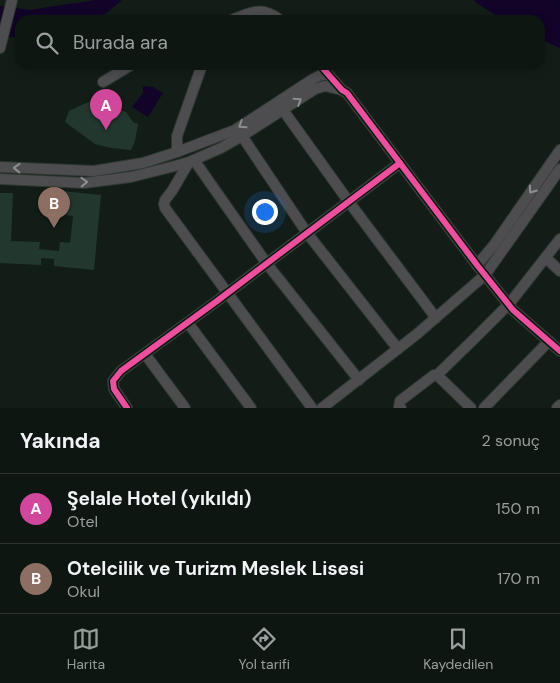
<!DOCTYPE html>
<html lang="tr">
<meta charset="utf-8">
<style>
:root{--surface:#0e1611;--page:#171f1a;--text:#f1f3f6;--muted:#9b9f9f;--line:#2e3531;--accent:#929e96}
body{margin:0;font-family:"DM Sans",sans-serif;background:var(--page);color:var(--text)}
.you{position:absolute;left:264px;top:211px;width:18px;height:18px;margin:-12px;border:4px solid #fff;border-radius:50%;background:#1a73e8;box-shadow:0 0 0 8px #1a73e833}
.badge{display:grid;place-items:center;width:32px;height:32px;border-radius:50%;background:var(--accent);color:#fff;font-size:16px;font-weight:700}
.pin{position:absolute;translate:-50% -41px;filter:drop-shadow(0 1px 2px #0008)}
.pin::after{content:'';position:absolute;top:26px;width:18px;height:15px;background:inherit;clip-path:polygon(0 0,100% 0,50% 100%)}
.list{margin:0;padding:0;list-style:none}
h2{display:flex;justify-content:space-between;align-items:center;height:65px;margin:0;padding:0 20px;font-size:21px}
h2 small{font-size:16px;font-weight:400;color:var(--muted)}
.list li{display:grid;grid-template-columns:32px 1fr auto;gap:15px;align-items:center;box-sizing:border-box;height:70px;padding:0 20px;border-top:1px solid var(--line)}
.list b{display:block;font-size:19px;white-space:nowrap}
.list p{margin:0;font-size:16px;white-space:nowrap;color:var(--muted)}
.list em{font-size:16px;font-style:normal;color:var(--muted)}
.icon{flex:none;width:28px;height:28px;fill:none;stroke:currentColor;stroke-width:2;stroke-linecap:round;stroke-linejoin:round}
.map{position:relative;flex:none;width:560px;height:408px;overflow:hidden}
.search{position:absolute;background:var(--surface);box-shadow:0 2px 8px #0003;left:15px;right:15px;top:15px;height:55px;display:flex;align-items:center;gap:12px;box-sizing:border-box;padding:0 18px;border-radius:15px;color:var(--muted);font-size:19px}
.sheet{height:205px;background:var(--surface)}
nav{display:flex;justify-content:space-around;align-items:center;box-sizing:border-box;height:70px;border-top:1px solid var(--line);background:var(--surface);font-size:14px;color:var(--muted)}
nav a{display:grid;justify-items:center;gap:2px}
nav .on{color:var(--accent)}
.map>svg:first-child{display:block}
.water{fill:#110428}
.building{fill:#22382e}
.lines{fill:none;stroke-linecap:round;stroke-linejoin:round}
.minor-casing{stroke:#2f3832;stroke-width:12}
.minor{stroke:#4d4d4f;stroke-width:10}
.cycleway-casing{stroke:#06170d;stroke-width:9}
.cycleway{stroke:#ef4d9e;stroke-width:6}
.oneway{stroke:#8b908e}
</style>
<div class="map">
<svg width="560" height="408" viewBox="0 0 560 408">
<rect width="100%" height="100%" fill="#131d17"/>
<!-- water -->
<g class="water">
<polygon points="92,0 122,0 98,20 20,20 20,38 0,36 0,6 30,10 61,5 91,1"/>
<polygon points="474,0 558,0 560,1 560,48 540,39 540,20 503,20 478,4"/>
<polygon points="143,86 153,87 163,93 148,117 132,107 143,93"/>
</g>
<!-- building -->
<g class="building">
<polygon points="95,100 126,112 133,122 138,124 135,141 131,150 111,148 95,144 65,122 69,111 86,103"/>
<polygon points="62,191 101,195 94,270 54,266 54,259 41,258 41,265 0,263 0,193 13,193 11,241 40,242 39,249 59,251 60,242 70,243 73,216 64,215 65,205 61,205"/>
</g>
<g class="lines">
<defs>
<g id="minor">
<path d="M232,20C251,12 262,6 280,20"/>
<polyline points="0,48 12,0"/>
<polyline points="320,65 342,90 347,93 477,265 513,310 560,351"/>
<polyline points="103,82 131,65"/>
<polyline points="283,110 349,202 436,318"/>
<polyline points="242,136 307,233 398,349"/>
<polyline points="177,152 177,136 202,65"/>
<polyline points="194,160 267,264 359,380"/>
<polyline points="189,162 172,191 165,200 164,204 165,208 312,408"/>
<polyline points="0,167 94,171 143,163 177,152 235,130 313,79 321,75 328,75"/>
<polyline points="0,179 84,183 131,177 175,166 189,162 221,148 242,136 315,89 325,86 342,90"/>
<polyline points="546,258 560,271"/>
<polyline points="477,265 494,245 560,150"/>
<polyline points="188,323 251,408"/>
<polyline points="145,354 185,408"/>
<polyline points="437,375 471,408"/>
<polyline points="127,408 114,389 113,381 121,371 217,301 400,163"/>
<polyline points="322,408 417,334 485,275 560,169"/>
<polyline points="401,408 399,407 400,401 434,375 437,375 473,340 509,304 560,239"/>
<polyline points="484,408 549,341"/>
<polyline points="557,408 560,405"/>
</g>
</defs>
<!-- minor casing -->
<use href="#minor" class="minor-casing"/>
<!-- minor -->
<use href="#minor" class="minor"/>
<defs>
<g id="cycleway">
<polyline points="320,65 342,90 347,93 477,265 513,310 560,351"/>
<polyline points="127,408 114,389 113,381 121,371 217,301 400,163"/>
</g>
</defs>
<!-- cycleway casing -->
<use href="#cycleway" class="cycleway-casing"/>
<!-- cycleway -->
<use href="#cycleway" class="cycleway"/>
</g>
<!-- one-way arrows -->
<defs><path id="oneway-chevron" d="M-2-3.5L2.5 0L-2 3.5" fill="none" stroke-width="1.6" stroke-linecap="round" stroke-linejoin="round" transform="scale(1.25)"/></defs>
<g class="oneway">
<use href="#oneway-chevron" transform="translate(298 101) rotate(-33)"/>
<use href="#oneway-chevron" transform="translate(242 125) rotate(147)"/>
<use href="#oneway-chevron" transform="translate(17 168) rotate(-178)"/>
<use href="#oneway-chevron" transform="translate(84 182) rotate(-2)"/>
<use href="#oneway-chevron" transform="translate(532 190) rotate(125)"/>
</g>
</svg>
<div class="you"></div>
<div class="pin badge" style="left:106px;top:130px;background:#d1479c">A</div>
<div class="pin badge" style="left:54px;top:228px;background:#8d6e63">B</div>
<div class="search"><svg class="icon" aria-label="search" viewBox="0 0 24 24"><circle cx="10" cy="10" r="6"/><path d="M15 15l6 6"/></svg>Burada ara</div>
</div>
<section class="sheet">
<h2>Yakında<small>2 sonuç</small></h2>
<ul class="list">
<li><span class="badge" style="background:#d1479c">A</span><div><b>Şelale Hotel (yıkıldı)</b><p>Otel</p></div><em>150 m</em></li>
<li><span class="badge" style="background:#8d6e63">B</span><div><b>Otelcilik ve Turizm Meslek Lisesi</b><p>Okul</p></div><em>170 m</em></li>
</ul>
</section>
<nav>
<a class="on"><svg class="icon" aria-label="map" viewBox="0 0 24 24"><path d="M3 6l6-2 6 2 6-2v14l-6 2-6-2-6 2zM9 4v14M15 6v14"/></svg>Harita</a>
<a><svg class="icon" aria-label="directions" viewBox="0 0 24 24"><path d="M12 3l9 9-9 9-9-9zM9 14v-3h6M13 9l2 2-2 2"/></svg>Yol tarifi</a>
<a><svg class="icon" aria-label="saved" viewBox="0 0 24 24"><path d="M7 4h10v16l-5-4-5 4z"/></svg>Kaydedilen</a>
</nav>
